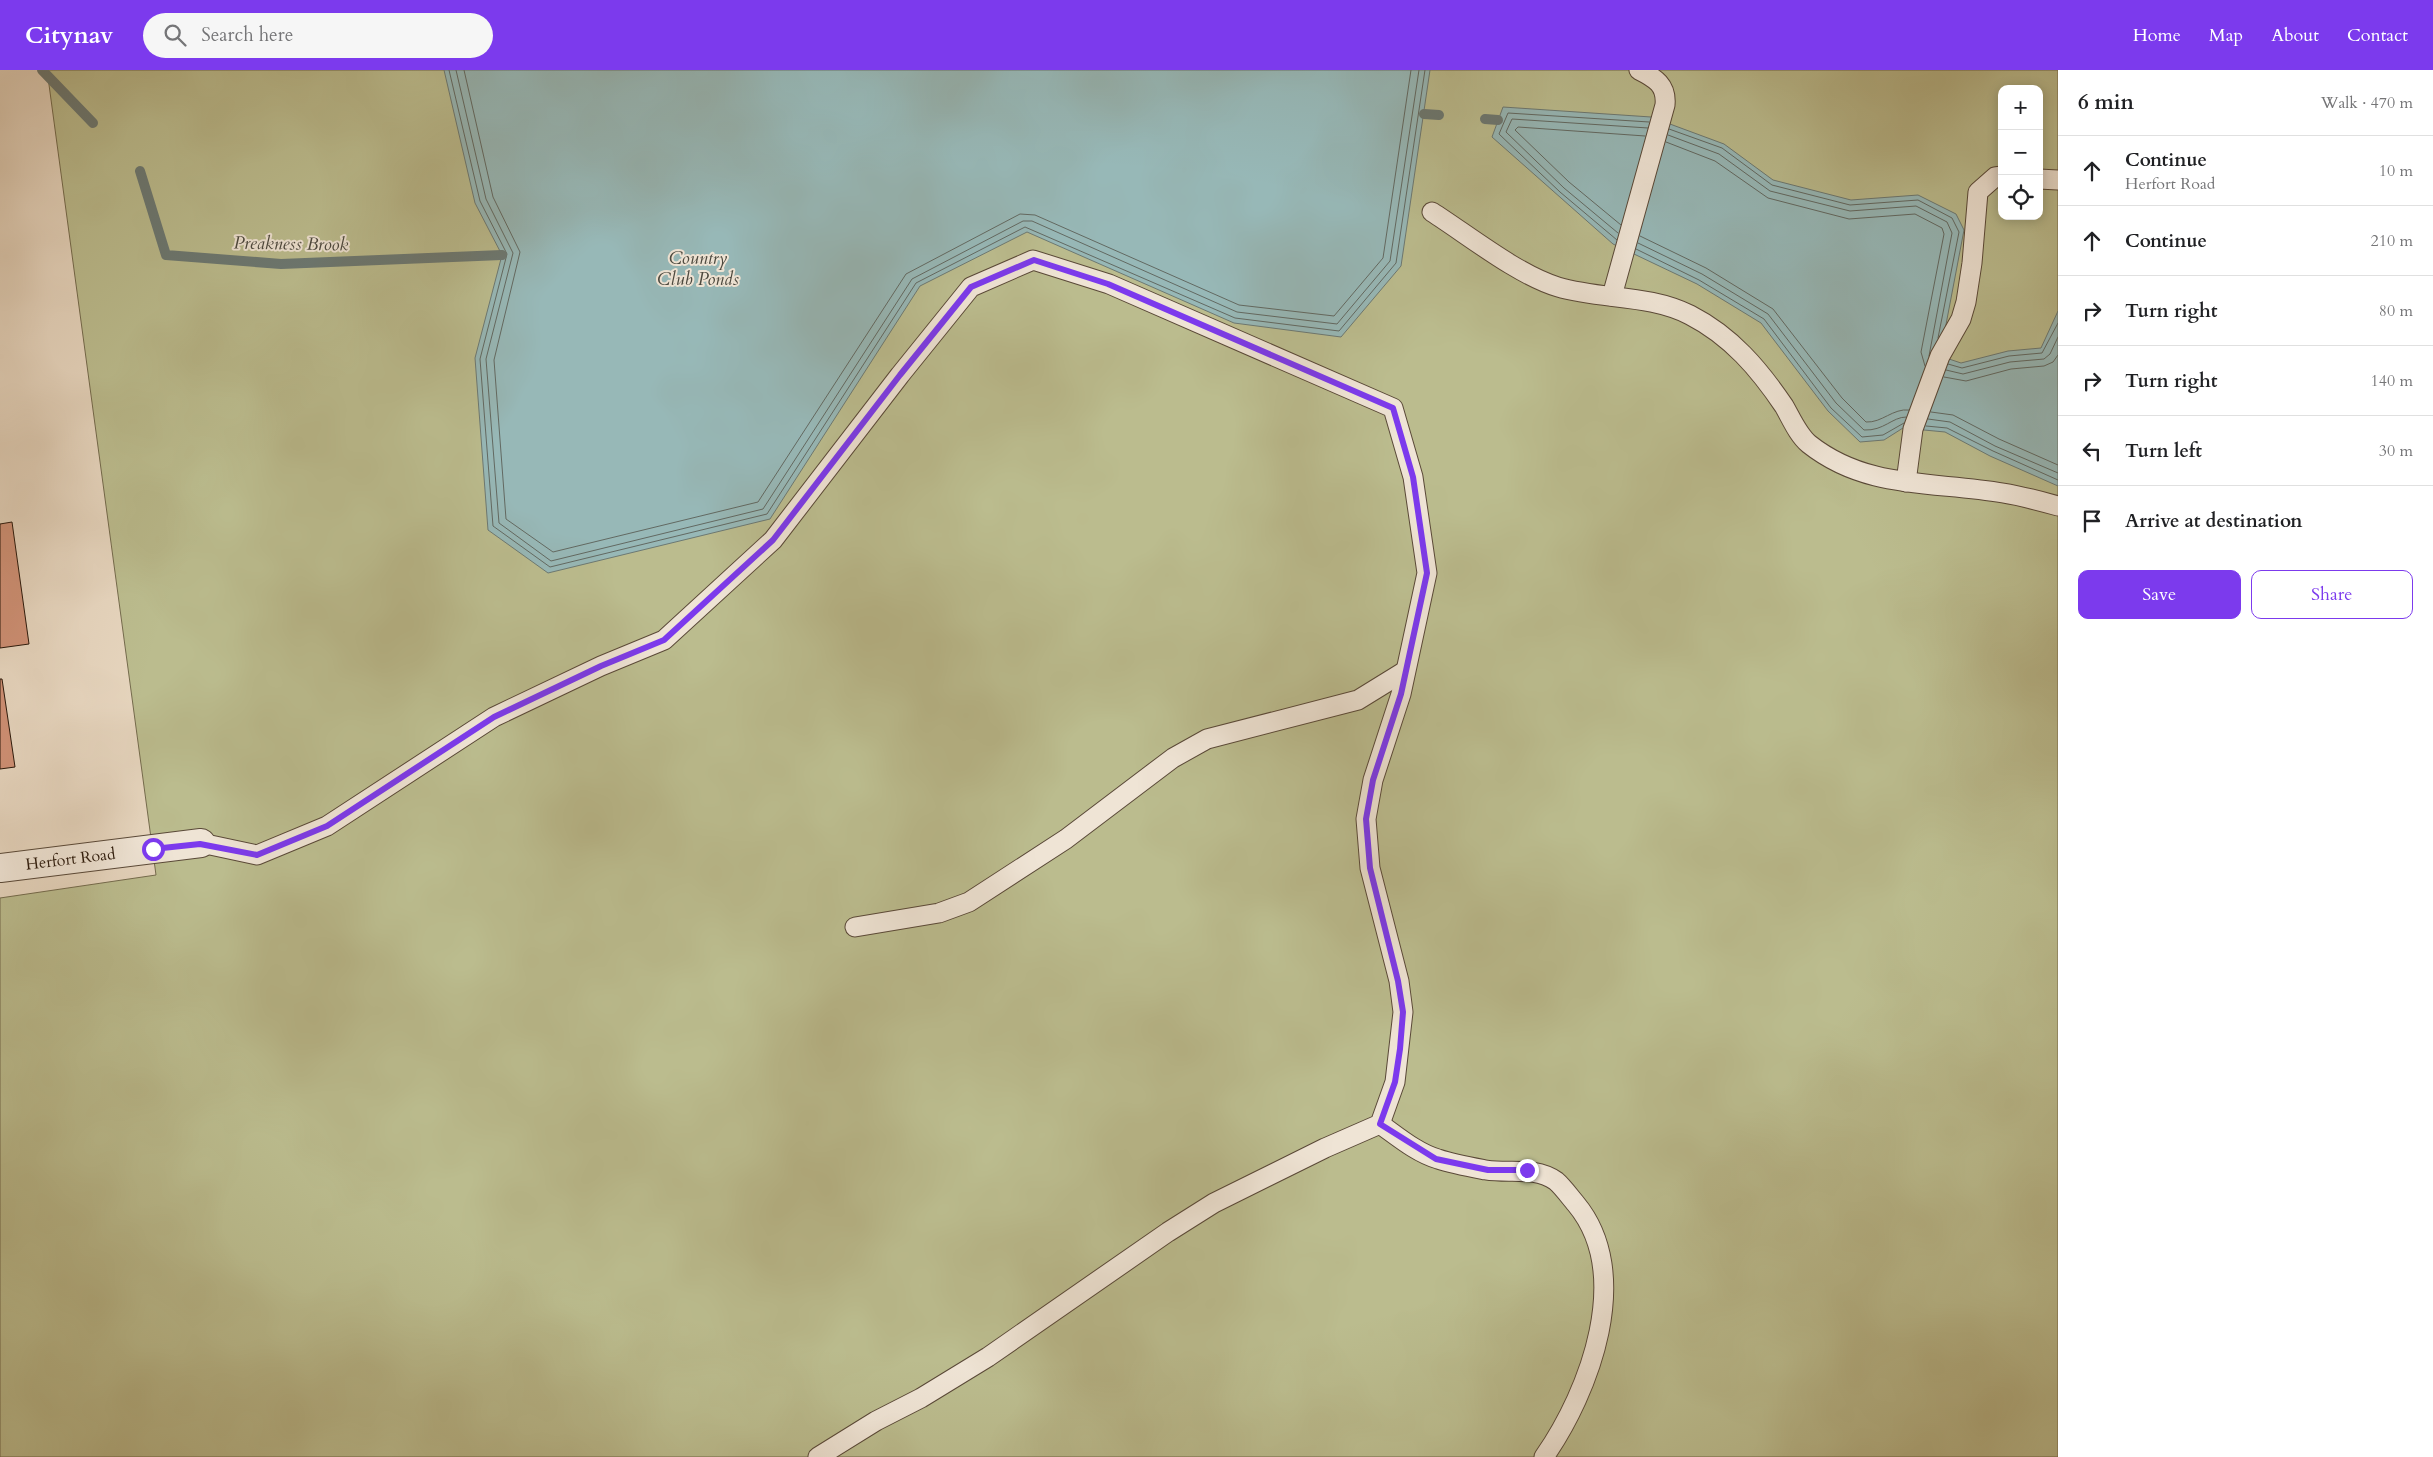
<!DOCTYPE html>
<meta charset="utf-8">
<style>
:root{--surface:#fff;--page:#f6f6f6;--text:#202124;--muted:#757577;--line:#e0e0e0;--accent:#7c3aed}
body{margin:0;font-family:Cardo,serif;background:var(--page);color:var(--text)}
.controls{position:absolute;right:15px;top:15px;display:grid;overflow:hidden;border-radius:10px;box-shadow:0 2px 12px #0003}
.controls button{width:45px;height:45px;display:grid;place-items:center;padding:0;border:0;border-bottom:1px solid var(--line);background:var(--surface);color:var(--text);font:25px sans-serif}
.stop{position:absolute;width:15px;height:15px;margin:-11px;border:4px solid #7c3aed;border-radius:50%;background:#fff}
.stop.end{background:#7c3aed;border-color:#fff;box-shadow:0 1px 5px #0008}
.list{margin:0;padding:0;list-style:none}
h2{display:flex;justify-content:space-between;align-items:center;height:65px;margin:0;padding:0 20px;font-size:21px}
h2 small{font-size:16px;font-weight:400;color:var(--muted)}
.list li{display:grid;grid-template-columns:32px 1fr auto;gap:15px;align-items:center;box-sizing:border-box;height:70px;padding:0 20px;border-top:1px solid var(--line)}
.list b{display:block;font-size:19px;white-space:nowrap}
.list p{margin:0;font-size:16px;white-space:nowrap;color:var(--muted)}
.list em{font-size:16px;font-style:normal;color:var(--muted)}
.actions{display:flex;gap:10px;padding:15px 20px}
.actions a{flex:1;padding:11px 0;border:1px solid var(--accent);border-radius:10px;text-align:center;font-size:18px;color:var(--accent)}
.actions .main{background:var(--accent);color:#fff}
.icon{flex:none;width:28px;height:28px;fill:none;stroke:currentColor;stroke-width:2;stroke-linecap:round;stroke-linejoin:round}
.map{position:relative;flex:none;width:2058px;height:1387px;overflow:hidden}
header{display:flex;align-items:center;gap:30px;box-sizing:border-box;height:70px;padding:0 25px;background:var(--accent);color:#fff}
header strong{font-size:24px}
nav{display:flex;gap:28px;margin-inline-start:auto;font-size:18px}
.search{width:350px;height:45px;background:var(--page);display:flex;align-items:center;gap:12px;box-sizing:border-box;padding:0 18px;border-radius:28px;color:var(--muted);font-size:19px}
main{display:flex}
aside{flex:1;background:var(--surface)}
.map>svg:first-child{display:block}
.green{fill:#bbbc8e;stroke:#746b4d;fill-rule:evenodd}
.water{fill:#97b8b7;stroke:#6c7973}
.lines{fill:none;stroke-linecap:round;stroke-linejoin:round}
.shore{stroke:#626962;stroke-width:1}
.stream{stroke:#6c7973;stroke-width:10}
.building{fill:#cf9176;stroke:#2c1a0c}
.service-casing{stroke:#5a4938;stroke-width:21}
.minor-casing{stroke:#5a4938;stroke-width:30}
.service{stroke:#efe4d5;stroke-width:19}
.minor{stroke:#efe4d5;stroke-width:28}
.route{stroke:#7c3aed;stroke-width:6}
.labels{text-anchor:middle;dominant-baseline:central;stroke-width:4;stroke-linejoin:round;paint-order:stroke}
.street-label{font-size:16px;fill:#2c1a0c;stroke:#efe4d5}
.water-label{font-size:18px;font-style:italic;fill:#4c493f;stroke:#efe4d5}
</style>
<header>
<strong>Citynav</strong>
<div class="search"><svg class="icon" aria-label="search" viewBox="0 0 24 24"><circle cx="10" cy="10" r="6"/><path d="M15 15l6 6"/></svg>Search here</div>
<nav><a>Home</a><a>Map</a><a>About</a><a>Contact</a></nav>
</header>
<main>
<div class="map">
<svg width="2058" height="1387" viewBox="0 0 2058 1387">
<rect width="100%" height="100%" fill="#e6d5be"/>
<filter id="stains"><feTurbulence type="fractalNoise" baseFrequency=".004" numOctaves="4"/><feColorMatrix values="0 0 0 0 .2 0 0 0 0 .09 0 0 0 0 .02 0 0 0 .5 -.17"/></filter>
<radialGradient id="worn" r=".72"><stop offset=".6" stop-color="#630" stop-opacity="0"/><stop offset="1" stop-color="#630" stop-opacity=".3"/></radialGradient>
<!-- green -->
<path class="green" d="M47,0H2058V1387H0V828L156,805ZM2002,19H2039V146H2002Z"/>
<!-- water -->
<g class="water">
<polygon points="444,0 1430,0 1401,196 1341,267 1234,253 1027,162 920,216 770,449 548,503 488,460 475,288 502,185 475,133"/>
<polygon points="1503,37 1651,47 1724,74 1773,110 1851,130 1918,125 1956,144 1964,160 1940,286 1961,293 2008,281 2041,278 2058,241 2058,416 1990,386 1945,362 1903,358 1884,370 1860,372 1828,341 1761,253 1697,214 1613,174 1492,67"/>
</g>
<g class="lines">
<!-- shore -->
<g class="shore">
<polyline points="449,0 480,131 507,184 480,289 493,456 550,497 767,444 916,213 1025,157 1235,248 1339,261 1396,193 1425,0"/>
<polyline points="456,0 486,129 513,183 486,289 499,453 551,491 763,439 912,209 1023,151 1032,151 1237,242 1337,254 1390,191 1419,0"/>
<polyline points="464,0 493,127 520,182 494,290 506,449 553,482 758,432 906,204 1020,144 1035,145 1239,235 1334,246 1383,188 1411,0"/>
<polyline points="1669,59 1722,78 1772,115 1850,135 1918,130 1952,148 1959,162 1938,268"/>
<polyline points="1668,65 1719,84 1770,121 1850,141 1916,136 1947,152 1952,163 1929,286"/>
<polyline points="1666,72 1715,91 1768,128 1849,149 1915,144 1942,158 1944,164 1921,282 1925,296"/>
<polyline points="1621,155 1569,112 1515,60 1518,57 1645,66"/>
<polyline points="1618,163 1564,118 1506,62 1512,49 1648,58"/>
<path d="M1640,166L1706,198L1773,239L1842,328L1866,352C1882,353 1893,338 1909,340"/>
<polyline points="1617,170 1560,122 1499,64 1508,43 1649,52"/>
<path d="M1638,173L1702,204L1768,244L1836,333L1864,360C1884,361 1892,347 1906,347"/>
<polyline points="1636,179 1699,210 1764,249 1831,338 1862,367 1883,365 1904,353"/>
<polyline points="1948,294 1962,298 2009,286 2042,283 2058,253"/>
<polyline points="1946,300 1963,304 2010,292 2044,289 2050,284 2058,267"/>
<polyline points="1944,307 1966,311 2011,299 2044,296 2053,292 2058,285"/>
<polyline points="1931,342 1953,345 1999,369 2058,395"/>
<polyline points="1928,349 1950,352 1995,376 2058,403"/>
<polyline points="1926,356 1947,358 1993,381 2058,410"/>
</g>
<!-- stream -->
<g class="stream">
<polyline points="42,0 93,53"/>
<polyline points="1424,44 1439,45"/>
<polyline points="1485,49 1498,50"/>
<polyline points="140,101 166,185 281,194 502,185"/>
</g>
</g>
<!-- building -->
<g class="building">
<polygon points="12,452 29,574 0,578 0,454"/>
<polygon points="0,609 2,609 15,697 0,699"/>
</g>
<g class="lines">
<defs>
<g id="service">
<polyline points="2039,109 2058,110"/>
<path d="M1432,142C1468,165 1518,205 1558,217C1602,230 1648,224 1690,245C1731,266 1759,299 1784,336C1791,348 1798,365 1809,374C1867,420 1934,411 2003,423C2022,426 2040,431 2058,436"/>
<path d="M1612,226L1665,35C1667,15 1655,8 1639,0"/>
<polyline points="1906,412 1913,359 1940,286 1961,249 1966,232 1972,193 1978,122 1995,107 2002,106"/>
<polyline points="201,773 257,785 327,756 494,647 601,596 664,570 773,470 900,305 971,217 1033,190 1109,214 1393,338 1413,407 1427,503 1401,624 1373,710 1366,749 1370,798 1399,911 1403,942 1395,1012 1380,1054 1325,1078 1214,1133 1168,1162 988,1287 921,1328 876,1351 818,1387"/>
<polyline points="855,857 939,843 969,832 1066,769 1173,688 1207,669 1358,630 1405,601"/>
<path d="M1380,1054C1397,1066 1417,1083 1438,1089C1453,1094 1470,1097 1486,1100C1510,1104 1534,1096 1556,1111C1563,1117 1570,1127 1576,1134C1634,1204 1590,1321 1544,1387"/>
</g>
<g id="minor">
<path id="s1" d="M0,798L201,773"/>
</g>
</defs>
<!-- service casing -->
<use href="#service" class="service-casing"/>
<!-- minor casing -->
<use href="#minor" class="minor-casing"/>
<!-- service -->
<use href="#service" class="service"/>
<!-- minor -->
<use href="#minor" class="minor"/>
</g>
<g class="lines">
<!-- route -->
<polyline class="route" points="153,779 200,774 257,785 327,756 494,647 601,596 664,570 773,470 900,305 971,217 1034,190 1108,214 1393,338 1413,407 1427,503 1401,624 1373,710 1366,749 1370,798 1398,911 1403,942 1400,979 1395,1012 1380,1054 1436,1089 1488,1100 1527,1100"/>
</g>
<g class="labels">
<!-- street labels -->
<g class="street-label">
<text stroke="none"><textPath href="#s1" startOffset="71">Herfort Road</textPath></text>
</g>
<!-- water labels -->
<g class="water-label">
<text transform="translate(291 174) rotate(1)">Preakness Brook</text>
<text x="698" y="188">Country<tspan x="698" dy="21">Club Ponds</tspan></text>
</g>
</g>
<rect width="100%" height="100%" filter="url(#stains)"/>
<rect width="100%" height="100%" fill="url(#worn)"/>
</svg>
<div class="controls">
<button>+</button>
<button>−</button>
<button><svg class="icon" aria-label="locate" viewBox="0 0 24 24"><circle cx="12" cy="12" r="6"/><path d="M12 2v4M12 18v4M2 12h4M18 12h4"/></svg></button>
</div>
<div class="stop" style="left:153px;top:779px"></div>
<div class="stop end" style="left:1527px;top:1100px"></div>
</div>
<aside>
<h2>6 min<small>Walk · 470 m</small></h2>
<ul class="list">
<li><svg class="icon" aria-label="ahead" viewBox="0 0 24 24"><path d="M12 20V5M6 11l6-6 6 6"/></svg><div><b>Continue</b><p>Herfort Road</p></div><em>10 m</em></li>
<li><svg class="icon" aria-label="ahead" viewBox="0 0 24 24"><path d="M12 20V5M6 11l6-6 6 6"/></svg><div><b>Continue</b></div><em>210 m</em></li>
<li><svg class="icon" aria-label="right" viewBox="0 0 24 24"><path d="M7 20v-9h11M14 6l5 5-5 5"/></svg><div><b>Turn right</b></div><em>80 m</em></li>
<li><svg class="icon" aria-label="right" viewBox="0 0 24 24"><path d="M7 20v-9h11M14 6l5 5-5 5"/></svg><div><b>Turn right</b></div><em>140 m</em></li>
<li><svg class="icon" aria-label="left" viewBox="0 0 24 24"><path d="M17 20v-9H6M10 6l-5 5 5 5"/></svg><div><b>Turn left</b></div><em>30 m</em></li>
<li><svg class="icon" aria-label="arrive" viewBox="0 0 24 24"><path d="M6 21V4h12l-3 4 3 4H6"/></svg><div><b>Arrive at destination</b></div></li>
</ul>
<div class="actions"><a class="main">Save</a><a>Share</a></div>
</aside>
</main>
